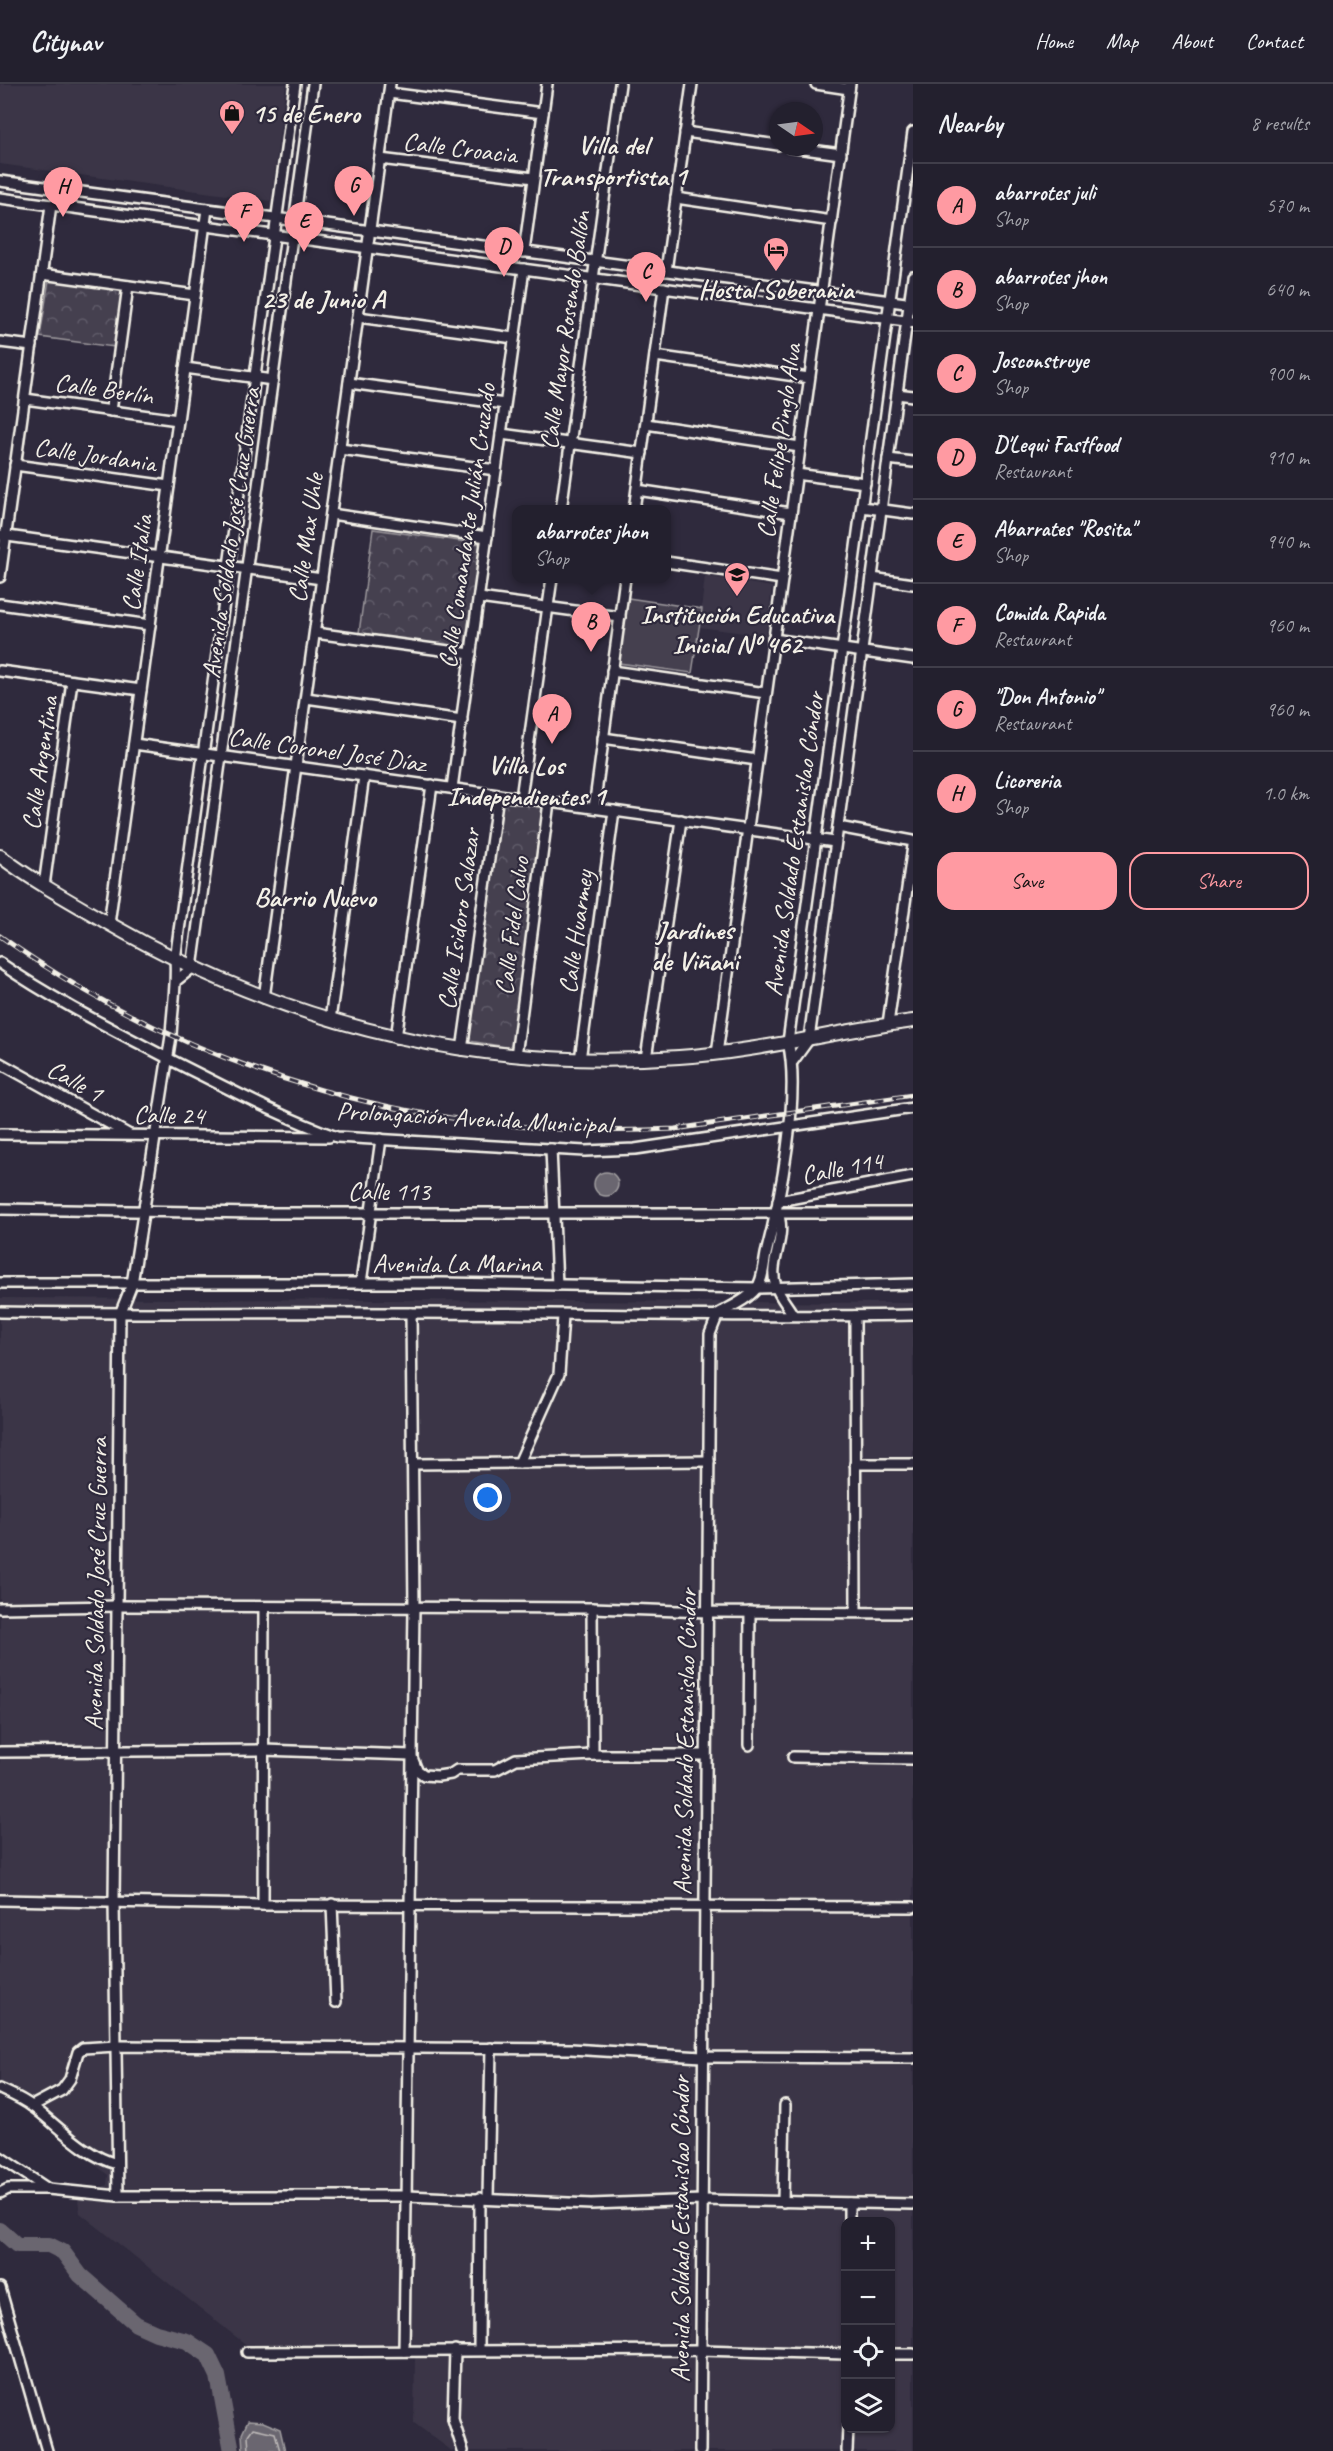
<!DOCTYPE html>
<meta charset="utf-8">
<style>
:root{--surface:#23202e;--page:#2b2836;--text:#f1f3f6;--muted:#a3a3aa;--line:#403e4a;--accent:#ff9aa2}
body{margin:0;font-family:Caveat,sans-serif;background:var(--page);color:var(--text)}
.controls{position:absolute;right:18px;bottom:18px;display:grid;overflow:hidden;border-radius:12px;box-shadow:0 2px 4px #0004}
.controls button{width:54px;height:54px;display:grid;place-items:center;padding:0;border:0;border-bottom:2px solid var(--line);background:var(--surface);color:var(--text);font:30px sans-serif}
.compass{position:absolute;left:769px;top:18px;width:54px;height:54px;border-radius:50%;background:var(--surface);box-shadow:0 2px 4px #0004;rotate:103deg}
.you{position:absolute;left:488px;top:1414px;width:21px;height:21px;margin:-15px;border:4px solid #fff;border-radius:50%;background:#1a73e8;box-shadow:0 0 0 9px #1a73e833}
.badge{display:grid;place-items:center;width:39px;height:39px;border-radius:50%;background:var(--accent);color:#111;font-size:20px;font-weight:700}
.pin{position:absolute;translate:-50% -50px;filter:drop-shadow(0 2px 3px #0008)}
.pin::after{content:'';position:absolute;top:32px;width:21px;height:18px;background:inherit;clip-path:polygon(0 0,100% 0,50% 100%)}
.popup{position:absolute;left:512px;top:421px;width:159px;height:78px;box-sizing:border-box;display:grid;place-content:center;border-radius:12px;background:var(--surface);filter:drop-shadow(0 2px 4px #0005);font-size:20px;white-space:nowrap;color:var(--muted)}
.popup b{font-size:22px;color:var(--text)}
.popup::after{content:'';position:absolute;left:50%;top:100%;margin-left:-12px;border:12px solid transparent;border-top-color:var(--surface)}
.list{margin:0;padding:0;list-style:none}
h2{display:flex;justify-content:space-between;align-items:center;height:78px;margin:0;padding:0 24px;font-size:26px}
h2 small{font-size:20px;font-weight:400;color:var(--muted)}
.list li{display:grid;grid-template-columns:39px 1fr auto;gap:18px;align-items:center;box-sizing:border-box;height:84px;padding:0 24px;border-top:2px solid var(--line)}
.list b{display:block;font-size:22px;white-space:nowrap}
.list p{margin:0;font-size:20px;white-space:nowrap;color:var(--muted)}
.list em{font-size:20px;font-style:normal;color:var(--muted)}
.actions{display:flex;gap:12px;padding:18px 24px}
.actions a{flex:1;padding:14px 0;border:2px solid var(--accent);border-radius:18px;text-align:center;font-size:21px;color:var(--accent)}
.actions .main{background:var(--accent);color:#111}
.icon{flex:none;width:33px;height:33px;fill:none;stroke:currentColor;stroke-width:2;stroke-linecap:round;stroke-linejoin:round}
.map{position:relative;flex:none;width:913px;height:2367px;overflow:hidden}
header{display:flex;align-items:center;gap:36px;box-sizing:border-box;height:84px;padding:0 30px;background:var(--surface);border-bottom:2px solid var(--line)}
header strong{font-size:28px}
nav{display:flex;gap:33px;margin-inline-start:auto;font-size:21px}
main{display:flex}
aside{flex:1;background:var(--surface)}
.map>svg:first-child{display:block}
.built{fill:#3b3647;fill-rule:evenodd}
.green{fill:#454050;stroke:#9c989c;stroke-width:1.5}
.park{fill:url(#park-crowns);stroke:#9c989c;stroke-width:1.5}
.water{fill:#6a6670;stroke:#a19ea0;stroke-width:1.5}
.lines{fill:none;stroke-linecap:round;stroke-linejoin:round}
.shore{stroke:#bdb9b8;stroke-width:1.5}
.river{stroke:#6a6670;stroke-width:16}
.minor-casing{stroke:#f4f1e8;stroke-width:14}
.major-casing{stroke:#f4f1e8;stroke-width:16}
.minor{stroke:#2f2a3d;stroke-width:9}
.major{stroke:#2f2a3d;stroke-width:12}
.rail-casing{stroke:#f4f1e8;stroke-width:5}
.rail{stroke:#2f2a3d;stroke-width:3;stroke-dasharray:9;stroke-linecap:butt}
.labels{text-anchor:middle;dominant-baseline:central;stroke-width:4.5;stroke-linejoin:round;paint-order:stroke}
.poi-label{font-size:26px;font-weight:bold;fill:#f4f1e8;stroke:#2f2a3d}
.street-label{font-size:26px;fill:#f4f1e8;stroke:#2f2a3d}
.neighbourhood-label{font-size:27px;font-weight:bold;fill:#f4f1e8;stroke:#2f2a3d}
</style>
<header>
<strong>Citynav</strong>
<nav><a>Home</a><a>Map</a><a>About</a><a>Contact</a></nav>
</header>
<main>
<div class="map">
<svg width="913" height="2367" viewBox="0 0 913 2367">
<defs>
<pattern id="park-crowns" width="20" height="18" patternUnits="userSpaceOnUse" patternTransform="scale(1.5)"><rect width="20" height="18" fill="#454050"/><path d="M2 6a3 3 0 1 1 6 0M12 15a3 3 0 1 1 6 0" fill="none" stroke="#605c69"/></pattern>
</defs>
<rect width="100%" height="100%" fill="#2f2a3d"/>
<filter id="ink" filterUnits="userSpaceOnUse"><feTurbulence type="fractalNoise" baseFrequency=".0167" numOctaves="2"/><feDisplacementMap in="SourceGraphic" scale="12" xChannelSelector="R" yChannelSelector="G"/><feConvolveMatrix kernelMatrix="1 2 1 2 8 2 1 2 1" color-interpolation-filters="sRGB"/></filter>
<g filter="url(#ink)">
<!-- built -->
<g class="built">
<polygon points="0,0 286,0 271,117 0,80"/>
<polygon points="705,492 772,503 766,552 699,543"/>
<path d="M0,1214L913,1219V2367H452L414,2339L415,2275L410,2262L249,2263L80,2129L78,2116L107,2101L108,2091L38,2035L0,2009ZM846,2138H890V2344H846Z"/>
</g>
<!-- green -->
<polygon class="green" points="628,514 702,525 692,589 619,579"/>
<!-- park -->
<g class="park">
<polygon points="49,196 122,207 114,263 40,253"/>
<polygon points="373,445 481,460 464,566 359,549"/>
<polygon points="503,717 544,723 513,964 469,957"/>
</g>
<!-- water -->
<g class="water">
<circle cx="606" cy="1100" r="12"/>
<polygon points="248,2337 263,2338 280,2345 285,2367 243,2367 242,2350"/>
</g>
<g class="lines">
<!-- shore -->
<polyline class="shore" points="249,2367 248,2351 253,2344 275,2349 280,2367"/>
<!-- river -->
<polyline class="river" points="0,2146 17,2161 49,2161 63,2168 80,2191 136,2240 156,2249 187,2257 208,2271 218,2292 232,2367"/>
<defs>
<g id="minor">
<polyline points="816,0 849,5"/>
<polyline points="389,9 543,29"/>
<polyline points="685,48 778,61"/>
<polyline points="789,63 841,70"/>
<polyline points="380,75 534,94"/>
<polyline points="0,97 913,220"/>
<polyline points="0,114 913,238"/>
<polyline points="676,114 832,137"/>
<polyline points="524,168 547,0"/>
<polyline points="666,187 692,0"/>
<polyline points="42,190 195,211"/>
<polyline points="358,233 514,254"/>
<polyline points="0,258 32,262"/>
<polyline points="655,272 809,294"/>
<polyline points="185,284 273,296"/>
<polyline points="349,299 505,320"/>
<polyline points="897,310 913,312"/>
<polyline points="25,315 178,336"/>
<polyline points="111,327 128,202"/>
<polyline points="646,340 800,363"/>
<polyline points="501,350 642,369"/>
<polyline points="340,365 496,386"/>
<polyline points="888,375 913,378"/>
<polyline points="15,381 169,402"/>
<polyline points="796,390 865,399"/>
<polyline points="637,406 791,429"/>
<polyline points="862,423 913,430"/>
<polyline points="561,426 620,0"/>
<polyline points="634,426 664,204"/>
<polyline points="331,430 487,453"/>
<polyline points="0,451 322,495"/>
<polyline points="666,478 782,495"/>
<polyline points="0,493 51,121"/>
<polyline points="872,494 913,500"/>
<polyline points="479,514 620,533"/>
<polyline points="0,520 150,541"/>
<polyline points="315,549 471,570"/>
<polyline points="773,555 913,575"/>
<polyline points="0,587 141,606"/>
<polyline points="612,587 766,609"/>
<polyline points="306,614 462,636"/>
<polyline points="603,654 757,676"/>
<polyline points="134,660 835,758"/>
<polyline points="452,704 524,185"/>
<polyline points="521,714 552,494"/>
<polyline points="594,724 625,494"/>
<polyline points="838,743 913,757"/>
<polyline points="44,802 72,597"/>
<polyline points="109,840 207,125"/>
<path d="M0,879C55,917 116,947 175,978C229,1005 281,1033 337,1053L585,1067L635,1065L913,1024"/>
<polyline points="177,896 192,884 313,0"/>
<polyline points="264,914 390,0"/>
<polyline points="330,936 364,692"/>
<polyline points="888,940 913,762"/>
<polyline points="396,954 432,701"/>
<polyline points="462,966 498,711"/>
<polyline points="717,970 850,0"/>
<polyline points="516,972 549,718"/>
<polyline points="646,975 681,736"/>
<polyline points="580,976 614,727"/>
<polyline points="793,977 809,955 913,192"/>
<polyline points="0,979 128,1050"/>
<polyline points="0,1050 329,1053"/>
<polyline points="551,1065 557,1201"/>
<polyline points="778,1117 913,1092"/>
<polyline points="0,1125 258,1129 913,1129"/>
<path d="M777,1127C789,1153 767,1178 776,1202C779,1212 788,1222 793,1231"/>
<polyline points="0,1199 441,1199 758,1204 913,1200"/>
<polyline points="361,1199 381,1055"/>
<path d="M0,1228C136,1230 272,1228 408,1229C577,1229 745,1234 913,1231"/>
<polyline points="855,1232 856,1528"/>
<polyline points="519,1379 559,1290 563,1232"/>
<polyline points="414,1380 709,1377"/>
<polyline points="855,1380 913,1380"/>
<polyline points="0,1524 119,1522 592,1524 708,1528 913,1529"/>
<polyline points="592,1524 593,1671"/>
<polyline points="749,1661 750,1528"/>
<polyline points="0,1668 263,1666 411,1671 417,1686 424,1691 438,1692 451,1690 457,1686 495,1686 516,1675 593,1671 705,1671"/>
<polyline points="793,1673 913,1675"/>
<polyline points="0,1816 263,1821 913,1823"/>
<polyline points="332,1820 336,1918"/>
<polyline points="263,1821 264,1523"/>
<path d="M0,2005C11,2010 23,2015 33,2023C60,2043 83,2071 117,2080"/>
<polyline points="32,2022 62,2006 70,1995 78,1968 83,1964 116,1962 571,1965 702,1973 913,1974"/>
<polyline points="0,2073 48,2105"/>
<polyline points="0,2109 8,2105 48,2105 118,2112 407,2112 591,2120 702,2116 913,2120"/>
<path d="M118,2112L114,1817L120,1230L132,1200L171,952C172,927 177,900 175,876L295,0"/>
<polyline points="488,2114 491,1964"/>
<polyline points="783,2118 785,2021"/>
<polyline points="849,2138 849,2119"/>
<polyline points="0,2204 47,2367"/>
<polyline points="455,2266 453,2335 463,2367"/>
<polyline points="479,2266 480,2114"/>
<polyline points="404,2267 414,1524 411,1229"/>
<polyline points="247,2268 700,2266 846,2270"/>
<polyline points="890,2270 913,2270"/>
<path d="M700,2367L710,1250L718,1230C730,1223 747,1216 756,1205C763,1197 764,1180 766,1170C780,1116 801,1011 788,958L913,48"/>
<polyline points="847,2367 848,2344"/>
</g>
<path id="major" d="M0,772C33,797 70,817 106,838C284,940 474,988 679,973C758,968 835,947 913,937"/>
</defs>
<!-- minor casing -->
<use href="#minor" class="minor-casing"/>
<!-- major casing -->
<use href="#major" class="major-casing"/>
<!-- minor -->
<use href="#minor" class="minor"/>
<!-- major -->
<use href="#major" class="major"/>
<defs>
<path id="rail" d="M0,852C198,993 433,1057 675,1045L913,1011"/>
</defs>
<!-- rail casing -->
<use href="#rail" class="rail-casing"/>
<!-- rail -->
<use href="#rail" class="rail"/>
</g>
</g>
<!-- icons -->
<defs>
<symbol id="shop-pin" viewBox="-11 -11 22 30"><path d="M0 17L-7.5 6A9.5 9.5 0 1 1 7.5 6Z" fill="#ff9aa2" stroke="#2f2a3d"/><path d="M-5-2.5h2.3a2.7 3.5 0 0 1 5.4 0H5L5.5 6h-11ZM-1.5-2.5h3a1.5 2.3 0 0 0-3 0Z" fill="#111"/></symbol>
<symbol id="hotel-pin" viewBox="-11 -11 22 30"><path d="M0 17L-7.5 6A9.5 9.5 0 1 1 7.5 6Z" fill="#ff9aa2" stroke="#2f2a3d"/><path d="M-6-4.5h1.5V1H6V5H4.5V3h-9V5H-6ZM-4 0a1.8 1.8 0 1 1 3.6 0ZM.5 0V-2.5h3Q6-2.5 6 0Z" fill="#111"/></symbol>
<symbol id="school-pin" viewBox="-11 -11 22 30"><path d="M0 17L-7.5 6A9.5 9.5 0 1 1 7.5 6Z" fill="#ff9aa2" stroke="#2f2a3d"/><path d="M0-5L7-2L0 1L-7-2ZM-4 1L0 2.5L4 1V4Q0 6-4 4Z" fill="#111"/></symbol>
</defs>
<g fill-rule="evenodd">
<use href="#shop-pin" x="217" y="14" width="30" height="40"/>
<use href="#hotel-pin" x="761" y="151" width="30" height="40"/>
<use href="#school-pin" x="722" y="476" width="30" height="40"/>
</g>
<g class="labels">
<!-- poi labels -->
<g class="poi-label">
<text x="252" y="29" text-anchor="start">15 de Enero</text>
<text x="776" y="205">Hostal Soberania</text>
<text x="737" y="530">Institución Educativa<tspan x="737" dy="30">Inicial Nº 462</tspan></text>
</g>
<!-- street labels -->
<g class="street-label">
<text transform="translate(460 64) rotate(7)">Calle Croacia</text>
<text transform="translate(565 246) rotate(-82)">Calle Mayor Rosendo Ballón</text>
<text transform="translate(104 305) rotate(8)">Calle Berlín</text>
<text transform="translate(779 357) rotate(-82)">Calle Felipe Pinglo Alva</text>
<text transform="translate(95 371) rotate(8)">Calle Jordania</text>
<text transform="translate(467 442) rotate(-82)">Calle Comandante Julián Cruzado</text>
<text transform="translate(231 449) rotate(-82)">Avenida Soldado José Cruz Guerra</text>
<text transform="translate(306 454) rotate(-82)">Calle Max Uhle</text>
<text transform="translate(137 479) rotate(-82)">Calle Italia</text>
<text transform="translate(327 666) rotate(8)">Calle Coronel José Díaz</text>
<text transform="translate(40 679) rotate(-82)">Calle Argentina</text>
<text transform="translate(794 760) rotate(-82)">Avenida Soldado Estanislao Cóndor</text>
<text transform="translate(459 835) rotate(-82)">Calle Isidoro Salazar</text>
<text transform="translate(512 842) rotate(-83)">Calle Fidel Calvo</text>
<text transform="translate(576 848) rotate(-82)">Calle Huarmey</text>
<text transform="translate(75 997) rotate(29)">Calle 1</text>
<text transform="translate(169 1031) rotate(1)">Calle 24</text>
<text transform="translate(474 1034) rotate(3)">Prolongación Avenida Municipal</text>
<text transform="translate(842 1084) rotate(-11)">Calle 114</text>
<text x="389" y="1107">Calle 113</text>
<text x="457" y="1179">Avenida La Marina</text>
<text transform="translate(96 1500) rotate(-89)">Avenida Soldado José Cruz Guerra</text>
<text transform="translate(685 1658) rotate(-89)">Avenida Soldado Estanislao Cóndor</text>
<text transform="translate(680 2145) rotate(-90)">Avenida Soldado Estanislao Cóndor</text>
</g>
<!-- neighbourhood labels -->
<g class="neighbourhood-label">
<text x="613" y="61">Villa del<tspan x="613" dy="31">Transportista 1</tspan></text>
<text x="323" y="215">23 de Junio A</text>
<text x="526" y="681">Villa Los<tspan x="526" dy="31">Independientes 1</tspan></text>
<text x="315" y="813">Barrio Nuevo</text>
<text x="695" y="846">Jardines<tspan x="695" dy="31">de Viñani</tspan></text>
</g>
</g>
</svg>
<div class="controls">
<button>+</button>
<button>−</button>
<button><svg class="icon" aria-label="locate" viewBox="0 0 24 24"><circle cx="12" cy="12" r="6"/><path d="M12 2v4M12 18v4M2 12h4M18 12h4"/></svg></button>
<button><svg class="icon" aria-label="layers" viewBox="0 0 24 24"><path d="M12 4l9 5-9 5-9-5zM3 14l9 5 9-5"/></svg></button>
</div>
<svg class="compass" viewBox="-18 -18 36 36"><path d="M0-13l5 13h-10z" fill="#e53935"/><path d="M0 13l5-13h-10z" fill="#a3a3aa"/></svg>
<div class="you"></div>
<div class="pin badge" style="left:552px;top:660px">A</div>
<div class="pin badge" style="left:591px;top:568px">B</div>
<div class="popup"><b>abarrotes jhon</b>Shop</div>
<div class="pin badge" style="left:646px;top:218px">C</div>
<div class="pin badge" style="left:504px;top:193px">D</div>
<div class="pin badge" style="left:304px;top:168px">E</div>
<div class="pin badge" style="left:244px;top:158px">F</div>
<div class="pin badge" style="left:354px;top:132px">G</div>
<div class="pin badge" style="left:63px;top:133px">H</div>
</div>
<aside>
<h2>Nearby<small>8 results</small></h2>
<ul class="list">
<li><span class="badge">A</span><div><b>abarrotes juli</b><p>Shop</p></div><em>570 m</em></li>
<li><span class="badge">B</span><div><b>abarrotes jhon</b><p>Shop</p></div><em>640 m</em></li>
<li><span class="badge">C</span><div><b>Josconstruye</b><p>Shop</p></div><em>900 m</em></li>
<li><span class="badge">D</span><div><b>D'Lequi Fastfood</b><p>Restaurant</p></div><em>910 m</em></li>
<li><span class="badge">E</span><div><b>Abarrates &quot;Rosita&quot;</b><p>Shop</p></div><em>940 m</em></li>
<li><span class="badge">F</span><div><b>Comida Rapida</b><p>Restaurant</p></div><em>960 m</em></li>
<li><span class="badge">G</span><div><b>&quot;Don Antonio&quot;</b><p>Restaurant</p></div><em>960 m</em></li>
<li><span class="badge">H</span><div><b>Licoreria</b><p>Shop</p></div><em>1.0 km</em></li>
</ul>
<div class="actions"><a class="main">Save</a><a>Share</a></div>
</aside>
</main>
